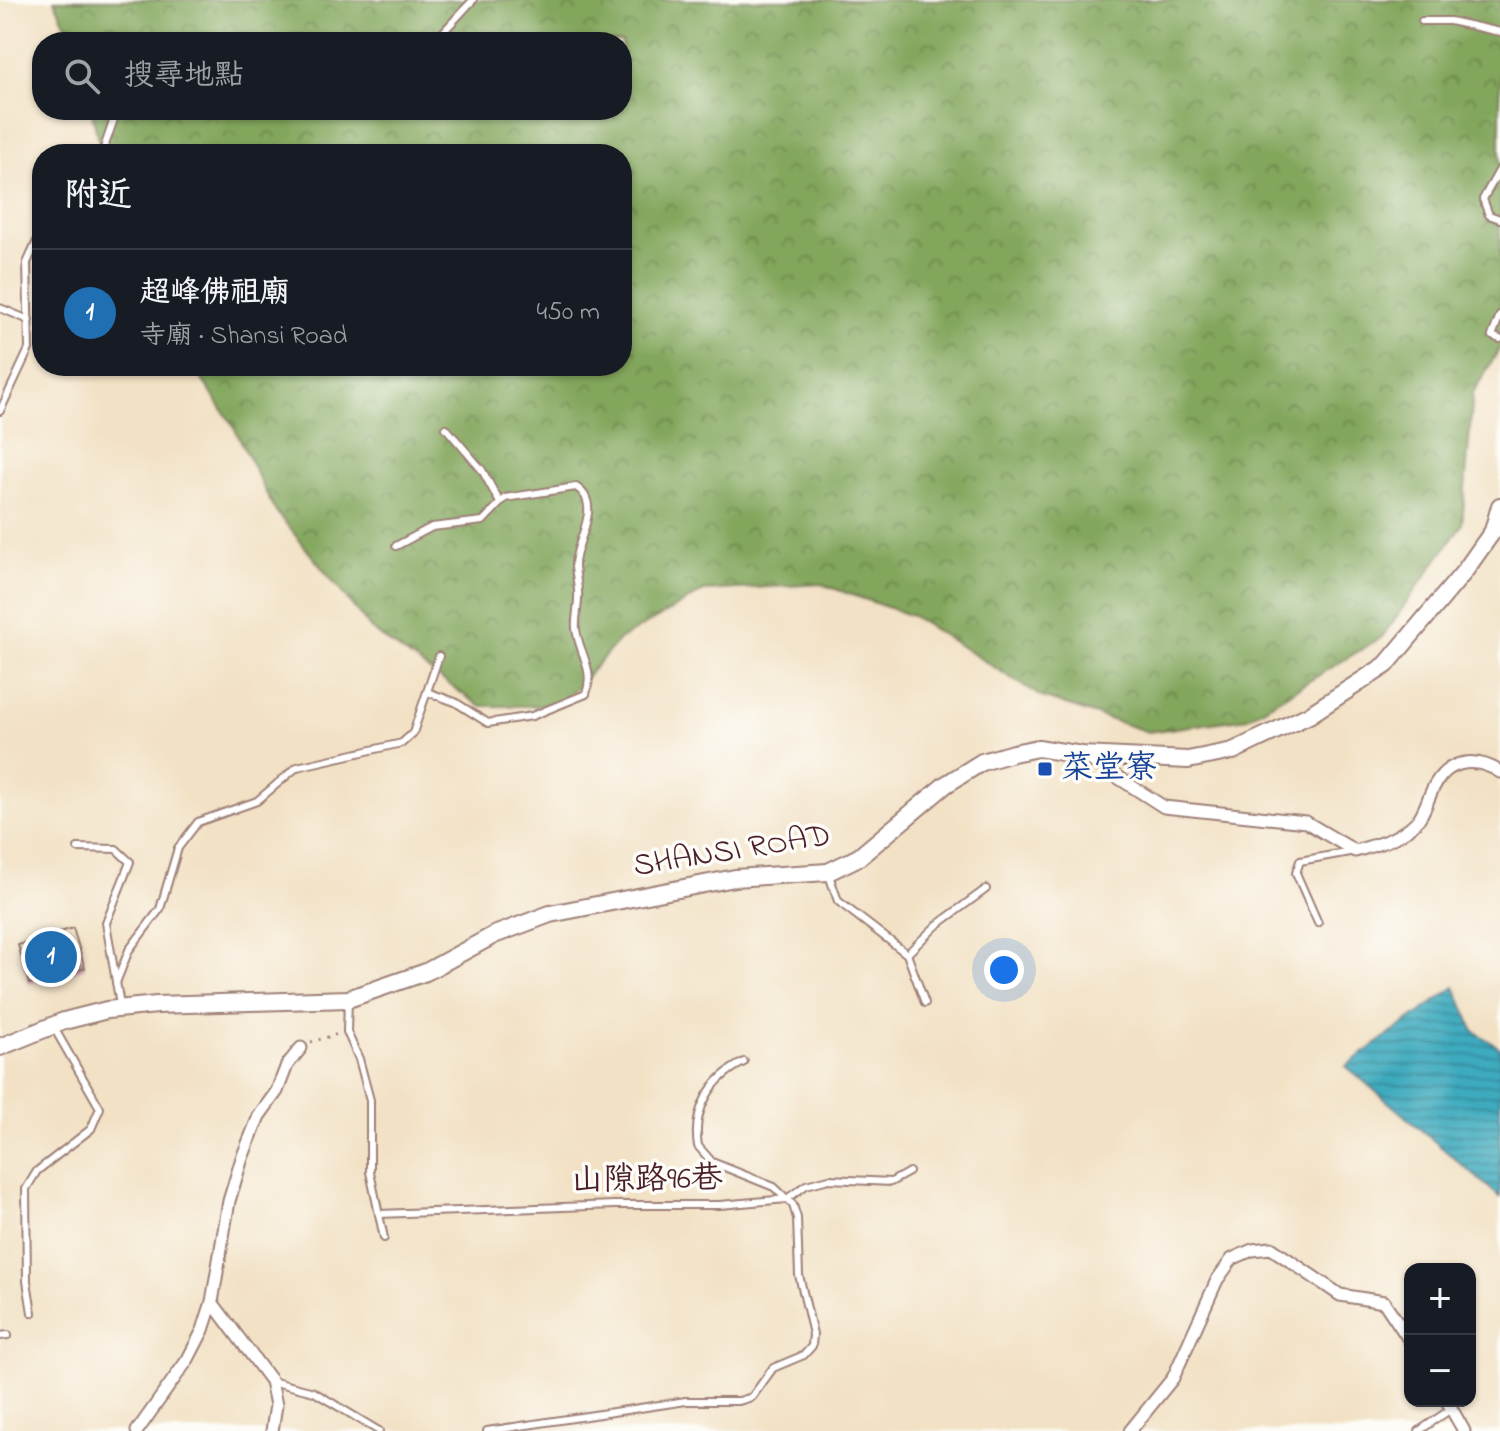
<!DOCTYPE html>
<html lang="zh-TW">
<meta charset="utf-8">
<style>
:root{--surface:#171b24;--page:#20242c;--text:#f1f3f6;--muted:#9ea1a6;--line:#363941;--accent:#1f6fb2}
body{margin:0;font-family:"Indie Flower","LXGW WenKai TC",sans-serif;background:var(--page);color:var(--text)}
.controls{position:absolute;right:24px;bottom:24px;display:grid;overflow:hidden;border-radius:16px;box-shadow:0 2px 6px #0004}
.controls button{width:72px;height:72px;display:grid;place-items:center;padding:0;border:0;border-bottom:2px solid var(--line);background:var(--surface);color:var(--text);font:40px sans-serif}
.you{position:absolute;left:1004px;top:970px;width:28px;height:28px;margin:-20px;border:6px solid #fff;border-radius:50%;background:#1a73e8;box-shadow:0 0 0 12px #1a73e833}
.badge{display:grid;place-items:center;width:52px;height:52px;border-radius:50%;background:var(--accent);color:#fff;font-size:26px;font-weight:700}
.pin{position:absolute;translate:-50% -50%;border:4px solid #fff;box-shadow:0 2px 8px #0006}
.list{margin:0;padding:0;list-style:none}
h2{display:flex;justify-content:space-between;align-items:center;height:104px;margin:0;padding:0 32px;font-size:34px}
h2 small{font-size:26px;font-weight:400;color:var(--muted)}
.list li{display:grid;grid-template-columns:52px 1fr auto;gap:24px;align-items:center;box-sizing:border-box;height:128px;padding:0 32px;border-top:2px solid var(--line)}
.list b{display:block;font-size:30px;white-space:nowrap}
.list p{margin:0;font-size:26px;white-space:nowrap;color:var(--muted)}
.list em{font-size:26px;font-style:normal;color:var(--muted)}
.icon{flex:none;width:44px;height:44px;fill:none;stroke:currentColor;stroke-width:2;stroke-linecap:round;stroke-linejoin:round}
.map{position:relative;flex:none;width:1500px;height:1431px;overflow:hidden}
.search{position:absolute;background:var(--surface);box-shadow:0 2px 6px #0004;left:32px;top:32px;width:600px;height:88px;display:flex;align-items:center;gap:20px;box-sizing:border-box;padding:0 28px;border-radius:32px;color:var(--muted);font-size:30px}
.panel{position:absolute;background:var(--surface);box-shadow:0 2px 6px #0004;left:32px;top:144px;width:600px;height:232px;border-radius:32px}
.map>svg:first-child{display:block}
.forest{fill:url(#forest-crowns);stroke:#666244;stroke-width:2}
.water{fill:url(#water-rules);stroke:#446474;stroke-width:2}
.building{fill:url(#building-hatch)}
.lines{fill:none;stroke-linecap:round;stroke-linejoin:round}
.lane-casing{stroke:#9e8078;stroke-width:10}
.street-casing{stroke:#9e8078;stroke-width:15}
.secondary-casing{stroke:#9e8078;stroke-width:20}
.path{stroke:#9e8078;stroke-width:3;stroke-dasharray:2 6;stroke-linecap:butt}
.lane{stroke:#fff;stroke-width:6}
.street{stroke:#fff;stroke-width:11}
.secondary{stroke:#fff;stroke-width:16}
.transit-dot{fill:#1a4fb4;stroke:#fdfcf7;stroke-width:3}
.labels{text-anchor:middle;dominant-baseline:central;stroke-width:7;stroke-linejoin:round;paint-order:stroke}
.transit-label{font-size:32px;fill:#164399;stroke:#fdfcf7;text-anchor:start}
.street-label{font-size:32px;fill:#4a1f2b;stroke:#fdfcf7}
</style>
<div class="map">
<svg width="1500" height="1431" viewBox="0 0 1500 1431">
<defs>
<pattern id="forest-crowns" width="20" height="18" patternUnits="userSpaceOnUse" patternTransform="scale(2)"><rect width="20" height="18" fill="#82a65c"/><path d="M2 6a3 3 0 1 1 6 0M12 15a3 3 0 1 1 6 0" fill="none" stroke="#6c874c"/></pattern>
<pattern id="water-rules" width="6" height="5" patternUnits="userSpaceOnUse" patternTransform="scale(2)"><rect width="6" height="5" fill="#3eaabe"/><path d="M0 2.5h6" fill="none" stroke="#368a9b"/></pattern>
<pattern id="building-hatch" width="6" height="6" patternUnits="userSpaceOnUse" patternTransform="scale(2)"><rect width="6" height="6" fill="#d096ad"/><path d="M-1 1l2-2M0 6l6-6M5 7l2-2" fill="none" stroke="#ab7a8d"/></pattern>
</defs>
<rect width="100%" height="100%" fill="#fdfcf7"/>
<filter id="ink" filterUnits="userSpaceOnUse"><feTurbulence type="fractalNoise" baseFrequency=".0125" numOctaves="2"/><feDisplacementMap in="SourceGraphic" scale="16" xChannelSelector="R" yChannelSelector="G"/><feConvolveMatrix kernelMatrix="1 2 1 2 8 2 1 2 1" color-interpolation-filters="sRGB"/></filter>
<filter id="wash" filterUnits="userSpaceOnUse"><feTurbulence type="fractalNoise" baseFrequency=".006" numOctaves="4" result="noise"/><feDisplacementMap in="SourceGraphic" scale="32" xChannelSelector="R" yChannelSelector="G"/><feGaussianBlur stdDeviation="1.8" result="paint"/><feColorMatrix in="noise" values="0 0 0 0 0 0 0 0 0 0 0 0 0 0 0 0 0 1.4 0 .05"/><feComposite in="paint" operator="in"/></filter>
<g filter="url(#wash)">
<rect width="100%" height="100%" fill="#f2e1c4"/>
<!-- forest -->
<polygon class="forest" points="54,0 1500,0 1500,348 1473,393 1462,525 1382,637 1248,718 1148,732 1042,697 912,616 821,584 704,591 619,640 560,706 480,706 373,631 274,509 234,427 193,366 622,366 622,154 102,154 91,110 622,110 622,42 74,42"/>
<!-- water -->
<polygon class="water" points="1455,987 1474,1031 1500,1048 1500,1197 1346,1066"/>
<g id="blocks">
<!-- building -->
<polygon class="building" points="73,928 85,968 29,984 18,945"/>
</g>
</g>
<g filter="url(#ink)">
<use href="#blocks" fill-opacity="0" stroke="#9e8078" stroke-width="2"/>
<g class="lines">
<defs>
<g id="lane">
<polyline points="1422,21 1450,21 1500,32"/>
<polyline points="274,42 298,37 319,42"/>
<polyline points="434,42 473,0"/>
<polyline points="102,154 117,110"/>
<polyline points="1500,169 1483,199 1489,215 1500,219"/>
<polyline points="0,308 29,320"/>
<polyline points="1500,315 1492,336 1500,339"/>
<polyline points="0,411 29,349 27,263 42,230"/>
<polyline points="446,428 482,470 499,501"/>
<path d="M396,546L432,527L483,521L505,498L576,487C605,505 573,544 575,567C576,578 579,588 578,598C578,609 575,618 576,629C579,653 595,669 586,694L532,716L488,723L455,702L427,692"/>
<polyline points="78,848 116,849 130,862 106,923 120,1005"/>
<polyline points="829,875 838,901 907,954 925,1003"/>
<polyline points="1318,923 1296,873 1300,861 1355,851"/>
<polyline points="907,954 937,925 986,889"/>
<polyline points="116,983 129,950 160,909 178,848 198,822 257,801 297,767 402,743 413,733 439,656"/>
<polyline points="348,999 347,1032 359,1059 370,1100 370,1172 384,1238"/>
<polyline points="379,1214 614,1205 720,1205 787,1199 806,1185 829,1179 891,1182 909,1172"/>
<polyline points="32,1313 27,1281 26,1189 37,1171 91,1129 100,1108 53,1026"/>
<polyline points="0,1336 8,1335"/>
<polyline points="271,1381 314,1392 379,1431"/>
<path d="M487,1431L686,1401H739L752,1397L773,1368L804,1355L812,1346L813,1334L799,1275L797,1218L793,1205L774,1187L712,1162L698,1146C692,1110 711,1078 744,1062"/>
<polyline points="1419,1431 1451,1409"/>
</g>
<g id="street">
<path d="M1083,755L1164,807L1306,822L1355,851C1378,844 1398,840 1416,822C1426,812 1428,795 1436,783C1451,758 1478,758 1500,772"/>
<polyline points="212,1302 271,1381 276,1405 272,1431"/>
<polyline points="1447,1401 1464,1431"/>
<polyline points="137,1431 188,1359 203,1330 212,1302 229,1201 242,1158 259,1116 277,1091 287,1065 301,1048"/>
<polyline points="1130,1431 1173,1378 1217,1280 1232,1259 1252,1250 1271,1248 1340,1295 1384,1302 1410,1341"/>
</g>
<polyline id="secondary" points="0,1047 64,1021 107,1010 157,1005 348,999 426,972 494,935 550,914 735,878 828,872 859,857 945,785 982,762 1013,753 1038,748 1082,755 1188,760 1233,751 1309,715 1386,665 1464,572 1493,531 1500,506"/>
</defs>
<!-- lane casing -->
<use href="#lane" class="lane-casing"/>
<!-- street casing -->
<use href="#street" class="street-casing"/>
<!-- secondary casing -->
<use href="#secondary" class="secondary-casing"/>
<!-- path -->
<polyline class="path" points="311,1042 338,1034"/>
<!-- lane -->
<use href="#lane" class="lane"/>
<!-- street -->
<use href="#street" class="street"/>
<!-- secondary -->
<use href="#secondary" class="secondary"/>
</g>
</g>
<!-- markers -->
<rect class="transit-dot" x="1037" y="761" width="16" height="16" rx="4"/>
<g class="labels">
<!-- transit labels -->
<g class="transit-label">
<text x="1061" y="769">菜堂寮</text>
</g>
<!-- street labels -->
<g class="street-label">
<text transform="translate(732 852) rotate(-9)">SHANSI ROAD</text>
<text transform="translate(647 1181) rotate(-1)">山隙路96巷</text>
</g>
</g>
</svg>
<div class="controls">
<button>+</button>
<button>−</button>
</div>
<div class="you"></div>
<div class="pin badge" style="left:51px;top:957px">1</div>
<div class="search"><svg class="icon" aria-label="search" viewBox="0 0 24 24"><circle cx="10" cy="10" r="6"/><path d="M15 15l6 6"/></svg>搜尋地點</div>
<section class="panel">
<h2>附近<small></small></h2>
<ul class="list">
<li><span class="badge">1</span><div><b>超峰佛祖廟</b><p>寺廟 · Shansi Road</p></div><em>450 m</em></li>
</ul>
</section>
</div>
